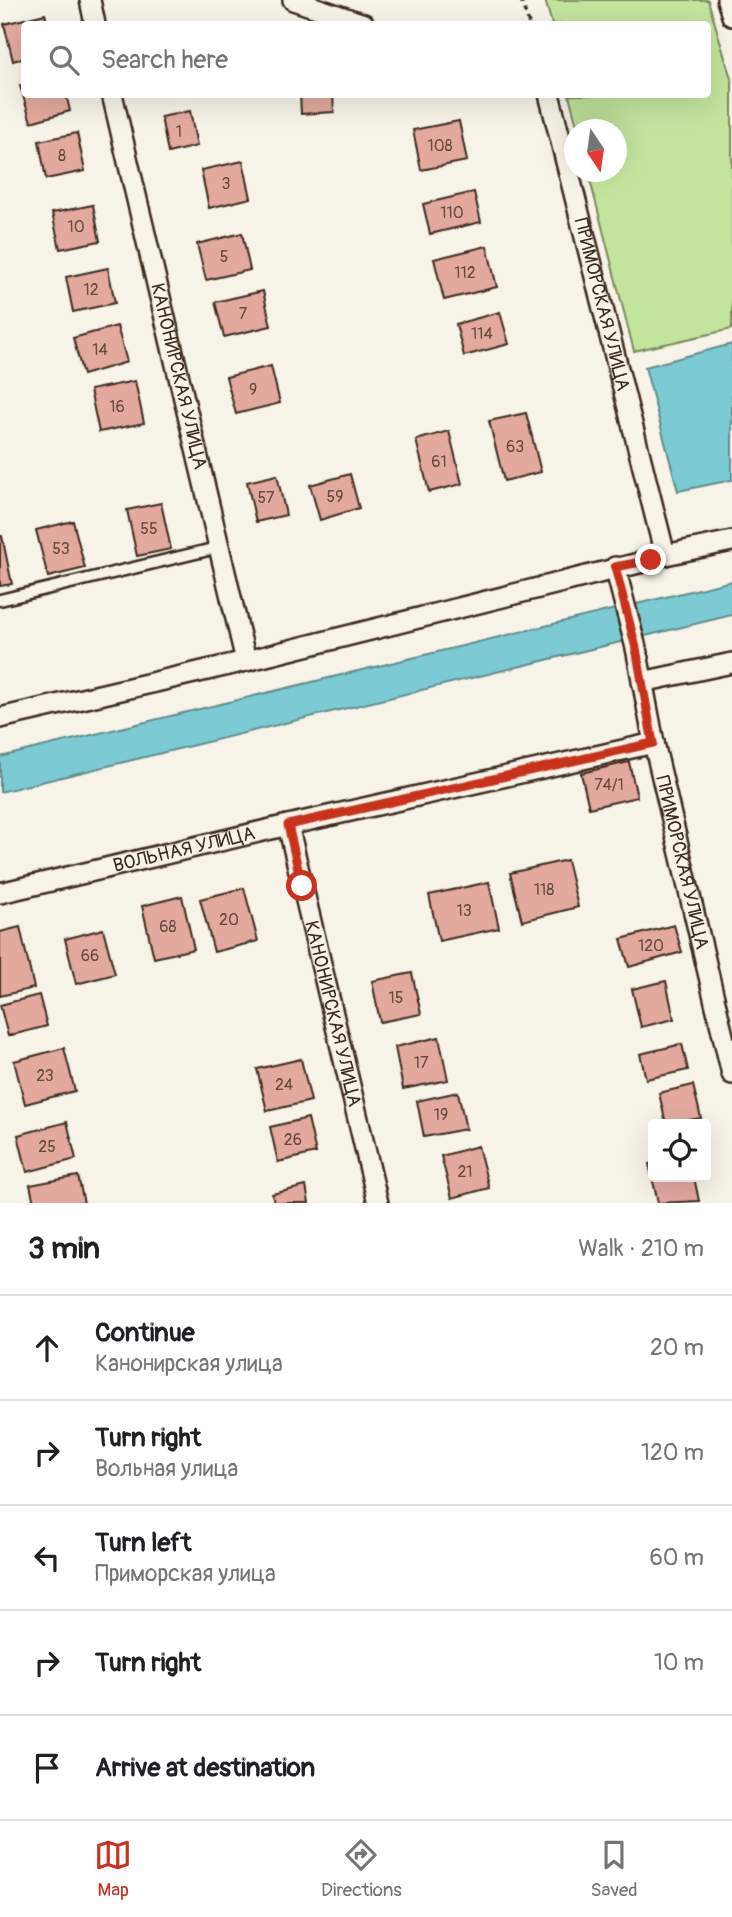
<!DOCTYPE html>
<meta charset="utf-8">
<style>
:root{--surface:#fff;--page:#f2f2f2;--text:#202124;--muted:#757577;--line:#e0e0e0;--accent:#c8321e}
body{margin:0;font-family:Pangolin,sans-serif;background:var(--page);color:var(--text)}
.controls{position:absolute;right:21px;bottom:21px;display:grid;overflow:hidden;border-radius:7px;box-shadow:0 7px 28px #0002}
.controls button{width:63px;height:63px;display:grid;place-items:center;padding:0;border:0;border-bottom:2px solid var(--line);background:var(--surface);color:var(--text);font:35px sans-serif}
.compass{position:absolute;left:564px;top:119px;width:63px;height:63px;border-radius:50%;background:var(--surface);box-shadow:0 7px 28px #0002;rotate:167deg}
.stop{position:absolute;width:21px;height:21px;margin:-16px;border:5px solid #c8321e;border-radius:50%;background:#fff}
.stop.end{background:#c8321e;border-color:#fff;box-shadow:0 2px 7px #0008}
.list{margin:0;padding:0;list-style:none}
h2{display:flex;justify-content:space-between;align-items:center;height:91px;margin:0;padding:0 28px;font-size:30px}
h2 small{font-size:23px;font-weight:400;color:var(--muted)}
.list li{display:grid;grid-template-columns:46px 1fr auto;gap:21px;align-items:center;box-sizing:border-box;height:105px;padding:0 28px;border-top:2px solid var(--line)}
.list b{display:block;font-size:26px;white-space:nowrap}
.list p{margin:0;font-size:23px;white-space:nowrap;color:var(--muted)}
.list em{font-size:23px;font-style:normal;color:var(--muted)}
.icon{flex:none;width:38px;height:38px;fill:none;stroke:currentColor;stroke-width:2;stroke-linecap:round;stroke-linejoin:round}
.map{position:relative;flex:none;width:732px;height:1203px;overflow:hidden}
.search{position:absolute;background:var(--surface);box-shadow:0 7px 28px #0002;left:21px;right:21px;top:21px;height:77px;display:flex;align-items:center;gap:18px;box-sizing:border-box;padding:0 24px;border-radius:7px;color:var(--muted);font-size:26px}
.sheet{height:616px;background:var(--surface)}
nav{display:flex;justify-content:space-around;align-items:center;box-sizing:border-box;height:98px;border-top:2px solid var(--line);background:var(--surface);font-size:19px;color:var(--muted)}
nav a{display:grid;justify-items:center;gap:4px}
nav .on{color:var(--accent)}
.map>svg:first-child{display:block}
.green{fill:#c2e49d;stroke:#7e875e;stroke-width:2}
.water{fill:#7bcbd4;stroke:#618b8b;stroke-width:2}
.building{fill:#e3a99f;stroke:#3b2a1e;stroke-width:2}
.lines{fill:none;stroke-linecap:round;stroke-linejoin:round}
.service-casing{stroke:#3b2a1e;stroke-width:15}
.minor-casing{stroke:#3b2a1e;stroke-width:24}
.path{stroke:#3b2a1e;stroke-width:3.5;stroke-dasharray:5 5;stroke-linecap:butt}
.service{stroke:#f7f3e8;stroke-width:10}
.minor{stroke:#f7f3e8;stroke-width:19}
.route{stroke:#c8321e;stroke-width:9}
.labels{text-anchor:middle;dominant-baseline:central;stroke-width:5;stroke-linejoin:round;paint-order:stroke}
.number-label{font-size:16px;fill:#654a3e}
.street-label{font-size:19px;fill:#3b2a1e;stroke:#f7f3e8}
</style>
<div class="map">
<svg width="732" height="1203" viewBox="0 0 732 1203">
<rect width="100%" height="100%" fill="#f7f3e8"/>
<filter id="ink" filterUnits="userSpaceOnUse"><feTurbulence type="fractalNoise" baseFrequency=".0143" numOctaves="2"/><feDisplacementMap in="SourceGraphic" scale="14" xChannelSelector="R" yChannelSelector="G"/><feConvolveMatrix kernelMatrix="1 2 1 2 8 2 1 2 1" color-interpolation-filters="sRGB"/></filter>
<g filter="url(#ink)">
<!-- green -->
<polygon class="green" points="545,0 708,0 732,82 732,329 634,351 588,172 616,172 616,130 578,129 569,95 708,94 708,24 552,24"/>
<!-- water -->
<g class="water">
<polygon points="732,344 732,480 678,491 645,367"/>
<polygon points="732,581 732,615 0,792 0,757"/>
</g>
<!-- building -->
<g class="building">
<polygon points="45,14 48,24 24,24 24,58 13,61 4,24"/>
<polygon points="24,85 24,94 66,94 70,111 31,122 20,86"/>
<polygon points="300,94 333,94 334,112 301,114"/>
<polygon points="190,111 197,146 168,153 161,117"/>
<polygon points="459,121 467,161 421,170 413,130"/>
<polygon points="77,133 85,171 46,179 39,141"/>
<polygon points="243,161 251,198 209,208 201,170"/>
<polygon points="474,192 481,222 430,234 423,204"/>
<polygon points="93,205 100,241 60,249 52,213"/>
<polygon points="242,233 250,270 206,280 197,244"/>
<polygon points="487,246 497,287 444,300 434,259"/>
<polygon points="108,268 115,303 73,312 66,277"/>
<polygon points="263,291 271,326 224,337 215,302"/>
<polygon points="500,312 509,344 464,356 456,324"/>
<polygon points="117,326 127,362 83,375 73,338"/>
<polygon points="271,366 280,403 236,414 226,377"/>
<polygon points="135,381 144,423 99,432 90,390"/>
<polygon points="526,413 541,472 504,481 489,421"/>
<polygon points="449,431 462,484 429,492 416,440"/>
<polygon points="350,474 359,508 320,520 310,485"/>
<polygon points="277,475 286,515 256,522 247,482"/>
<polygon points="161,503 171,549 137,556 127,510"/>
<polygon points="73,521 85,568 48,577 36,530"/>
<polygon points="2,536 12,584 0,586 0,537"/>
<polygon points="629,762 637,797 589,808 581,773"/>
<polygon points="567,860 578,907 522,921 510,873"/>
<polygon points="489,882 499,928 439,941 429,895"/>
<polygon points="244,888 258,941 214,952 200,899"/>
<polygon points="182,896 194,949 154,958 142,906"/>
<polygon points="674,925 682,952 629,967 621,939"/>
<polygon points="20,927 34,988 0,996 0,932"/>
<polygon points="103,929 115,974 76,984 65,939"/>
<polygon points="412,973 421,1014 380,1022 372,981"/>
<polygon points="666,981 674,1019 641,1027 632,989"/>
<polygon points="39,995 47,1026 8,1036 0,1005"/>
<polygon points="439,1037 448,1080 403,1089 395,1047"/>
<polygon points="682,1044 688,1070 646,1079 640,1054"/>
<polygon points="64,1048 75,1091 25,1104 14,1061"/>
<polygon points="301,1059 311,1101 267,1111 257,1069"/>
<polygon points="693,1085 701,1118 666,1124 659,1093"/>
<polygon points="458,1092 466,1129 424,1137 417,1101"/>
<polygon points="308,1118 316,1153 278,1162 270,1127"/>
<polygon points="67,1122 76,1159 27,1172 18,1135"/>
<polygon points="478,1146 489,1188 452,1198 441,1156"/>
<polygon points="653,1163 653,1177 694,1177 699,1201 658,1203 649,1164"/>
<polygon points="78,1176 84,1203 34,1203 30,1185"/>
<polygon points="306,1186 309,1203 274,1203 272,1194"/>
</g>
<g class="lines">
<defs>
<polyline id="service" points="0,600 221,547"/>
<g id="minor">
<polyline points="90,0 95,24"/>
<polyline points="293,0 364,24"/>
<polyline points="727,0 732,16"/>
<path id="s1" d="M112,94L246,661"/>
<path id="s2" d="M549,94L665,555"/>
<path id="s3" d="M615,567L636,648L654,743L732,1074"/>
<polyline points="642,682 732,663"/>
<polyline points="0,718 246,661 651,560 665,555 732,541"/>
<path id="s4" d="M288,825L378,1203"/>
<path id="s5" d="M0,893L288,825L654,743"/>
</g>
</defs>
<!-- service casing -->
<use href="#service" class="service-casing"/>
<!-- minor casing -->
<use href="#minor" class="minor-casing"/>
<!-- path -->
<polyline class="path" points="521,0 529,24"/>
<!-- service -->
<use href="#service" class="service"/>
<!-- minor -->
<use href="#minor" class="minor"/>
</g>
</g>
<g class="lines" filter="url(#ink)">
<!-- route -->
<polyline class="route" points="302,886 288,825 653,743 636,648 615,567 651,560"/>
</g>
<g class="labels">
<!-- number labels -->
<g class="number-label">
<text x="179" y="132">1</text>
<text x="440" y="146">108</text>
<text x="62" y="156">8</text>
<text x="226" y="184">3</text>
<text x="452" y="213">110</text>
<text x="76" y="227">10</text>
<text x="224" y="257">5</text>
<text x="465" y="273">112</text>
<text x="91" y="290">12</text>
<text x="243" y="314">7</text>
<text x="482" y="334">114</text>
<text x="100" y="350">14</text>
<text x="253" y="390">9</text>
<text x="117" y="407">16</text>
<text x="515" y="447">63</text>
<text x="439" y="462">61</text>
<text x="335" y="497">59</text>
<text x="266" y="498">57</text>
<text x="149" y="529">55</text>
<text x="61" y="549">53</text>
<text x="609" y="785">74/1</text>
<text x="544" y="890">118</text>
<text x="464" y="911">13</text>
<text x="229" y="920">20</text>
<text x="168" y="927">68</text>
<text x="651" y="946">120</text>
<text x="90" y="956">66</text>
<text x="396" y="998">15</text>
<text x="421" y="1063">17</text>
<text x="45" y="1076">23</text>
<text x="284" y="1085">24</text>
<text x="441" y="1115">19</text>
<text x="293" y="1140">26</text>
<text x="47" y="1147">25</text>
<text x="465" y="1172">21</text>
</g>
<!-- street labels -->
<g class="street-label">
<text stroke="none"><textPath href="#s2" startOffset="217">ПРИМОРСКАЯ УЛИЦА</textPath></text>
<text stroke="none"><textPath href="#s1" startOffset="290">КАНОНИРСКАЯ УЛИЦА</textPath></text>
<text stroke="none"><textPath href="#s5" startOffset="189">ВОЛЬНАЯ УЛИЦА</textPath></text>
<text stroke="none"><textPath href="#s3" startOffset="303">ПРИМОРСКАЯ УЛИЦА</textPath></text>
<text stroke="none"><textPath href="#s4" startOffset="194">КАНОНИРСКАЯ УЛИЦА</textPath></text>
</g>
</g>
</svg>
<div class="controls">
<button><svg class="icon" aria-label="locate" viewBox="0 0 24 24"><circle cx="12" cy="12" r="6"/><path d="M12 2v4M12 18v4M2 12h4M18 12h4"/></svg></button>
</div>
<svg class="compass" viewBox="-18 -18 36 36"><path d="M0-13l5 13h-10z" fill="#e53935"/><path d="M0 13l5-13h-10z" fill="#757577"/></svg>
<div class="stop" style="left:302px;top:886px"></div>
<div class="stop end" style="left:651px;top:560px"></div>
<div class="search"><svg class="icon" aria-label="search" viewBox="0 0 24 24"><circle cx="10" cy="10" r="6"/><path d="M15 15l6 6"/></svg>Search here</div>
</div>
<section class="sheet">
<h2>3 min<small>Walk · 210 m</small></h2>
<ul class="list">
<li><svg class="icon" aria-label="ahead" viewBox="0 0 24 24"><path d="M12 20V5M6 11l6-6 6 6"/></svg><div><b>Continue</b><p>Канонирская улица</p></div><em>20 m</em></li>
<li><svg class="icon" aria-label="right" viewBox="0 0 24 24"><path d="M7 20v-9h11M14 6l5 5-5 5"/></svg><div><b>Turn right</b><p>Вольная улица</p></div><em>120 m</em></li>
<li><svg class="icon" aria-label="left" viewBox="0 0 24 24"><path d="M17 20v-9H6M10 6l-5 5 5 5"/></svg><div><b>Turn left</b><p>Приморская улица</p></div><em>60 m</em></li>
<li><svg class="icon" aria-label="right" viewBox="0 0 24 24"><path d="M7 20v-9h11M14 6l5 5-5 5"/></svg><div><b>Turn right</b></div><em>10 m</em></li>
<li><svg class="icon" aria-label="arrive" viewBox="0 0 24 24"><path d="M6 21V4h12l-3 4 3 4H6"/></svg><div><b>Arrive at destination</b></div></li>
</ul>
</section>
<nav>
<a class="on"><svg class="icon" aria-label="map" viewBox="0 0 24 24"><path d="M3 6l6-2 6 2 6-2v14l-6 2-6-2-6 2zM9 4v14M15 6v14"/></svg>Map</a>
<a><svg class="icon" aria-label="directions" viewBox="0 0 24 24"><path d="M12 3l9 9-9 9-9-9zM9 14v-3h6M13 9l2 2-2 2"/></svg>Directions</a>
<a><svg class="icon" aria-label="saved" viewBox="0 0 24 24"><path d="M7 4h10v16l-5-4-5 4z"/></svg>Saved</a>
</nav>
